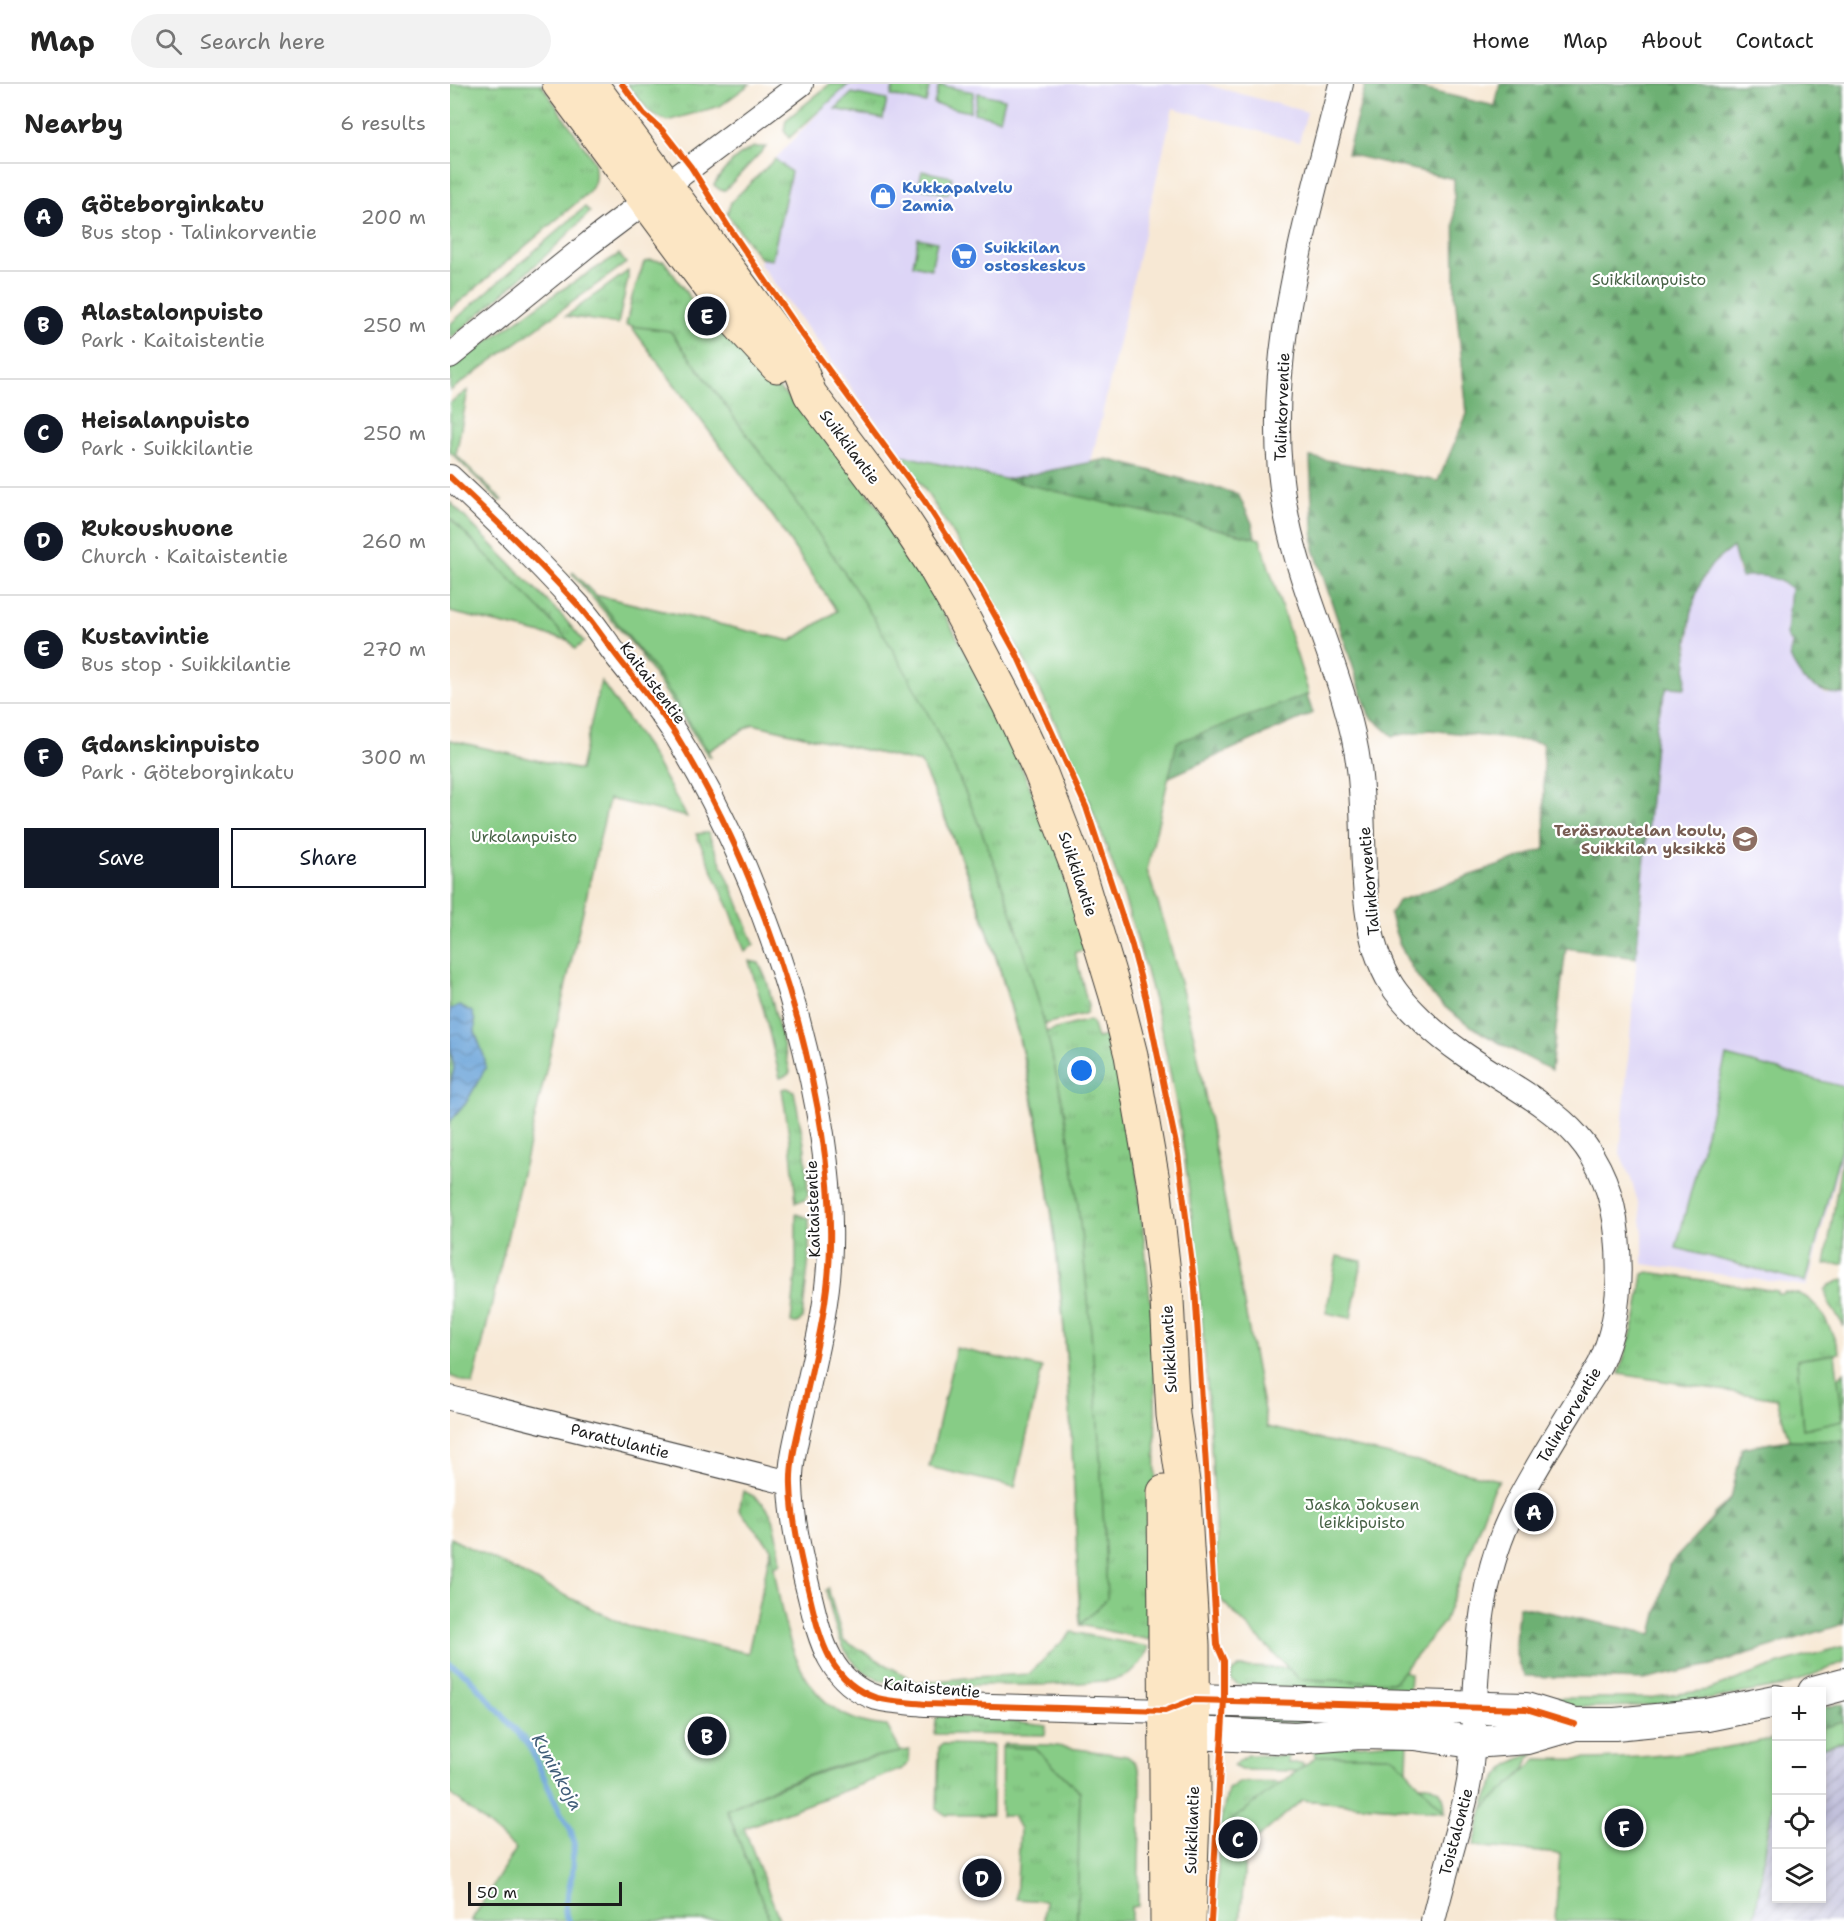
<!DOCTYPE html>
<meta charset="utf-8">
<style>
:root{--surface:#fff;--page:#f2f2f2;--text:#222;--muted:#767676;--line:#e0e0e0;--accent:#111827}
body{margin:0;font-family:"Shantell Sans",sans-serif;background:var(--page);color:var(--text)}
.controls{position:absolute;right:18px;bottom:18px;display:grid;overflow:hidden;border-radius:0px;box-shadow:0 3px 9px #0003}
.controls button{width:54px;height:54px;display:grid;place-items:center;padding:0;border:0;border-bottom:2px solid var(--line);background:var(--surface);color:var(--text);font:30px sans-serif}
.scale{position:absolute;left:18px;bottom:15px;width:154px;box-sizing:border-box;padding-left:6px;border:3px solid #1c1c1c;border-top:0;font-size:16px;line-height:21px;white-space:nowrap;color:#1c1c1c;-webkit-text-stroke:4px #fff;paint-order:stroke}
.you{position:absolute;left:632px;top:987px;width:21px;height:21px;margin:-15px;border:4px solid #fff;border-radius:50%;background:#1a73e8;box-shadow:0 0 0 9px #1a73e833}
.badge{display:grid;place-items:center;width:39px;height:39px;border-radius:50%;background:var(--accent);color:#fff;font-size:20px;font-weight:700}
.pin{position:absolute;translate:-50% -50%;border:3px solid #fff;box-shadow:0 2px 6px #0006}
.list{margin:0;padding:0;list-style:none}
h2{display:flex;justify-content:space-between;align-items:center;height:78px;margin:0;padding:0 24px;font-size:26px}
h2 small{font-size:20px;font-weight:400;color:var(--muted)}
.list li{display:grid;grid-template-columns:39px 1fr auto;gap:18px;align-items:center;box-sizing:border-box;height:108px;padding:0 24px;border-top:2px solid var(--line)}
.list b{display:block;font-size:22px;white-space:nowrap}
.list p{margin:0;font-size:20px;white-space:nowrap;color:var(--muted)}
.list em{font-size:20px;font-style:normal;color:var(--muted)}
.actions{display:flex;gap:12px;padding:18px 24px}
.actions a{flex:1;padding:14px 0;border:2px solid var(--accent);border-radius:0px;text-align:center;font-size:21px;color:var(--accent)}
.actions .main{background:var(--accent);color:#fff}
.icon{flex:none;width:33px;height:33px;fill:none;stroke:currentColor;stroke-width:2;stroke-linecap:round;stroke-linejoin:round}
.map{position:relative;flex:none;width:1394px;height:1837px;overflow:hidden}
header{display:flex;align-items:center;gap:36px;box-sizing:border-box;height:84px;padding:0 30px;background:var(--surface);border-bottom:2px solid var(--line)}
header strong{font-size:28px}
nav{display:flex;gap:33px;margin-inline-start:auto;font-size:21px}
.search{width:420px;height:54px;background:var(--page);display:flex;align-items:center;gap:15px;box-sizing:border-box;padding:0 21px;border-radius:33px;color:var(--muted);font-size:22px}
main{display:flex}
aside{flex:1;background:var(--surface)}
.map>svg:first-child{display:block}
.built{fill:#ddd5f6}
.industrial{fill:url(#industrial-furrows)}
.grass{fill:url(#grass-tufts);stroke:#527451;stroke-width:1.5}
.forest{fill:url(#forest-firs);stroke:#446648;stroke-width:1.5}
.green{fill:#87cc86;stroke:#527451;stroke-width:1.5}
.water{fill:url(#water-waves);stroke:#425f7a;stroke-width:1.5}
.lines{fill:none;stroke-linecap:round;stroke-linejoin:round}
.stream{stroke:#68a2d8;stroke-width:6}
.minor-casing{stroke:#3d3b38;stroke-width:26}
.tertiary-casing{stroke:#3d3b38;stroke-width:34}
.secondary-casing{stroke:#3d3b38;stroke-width:35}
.minor{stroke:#fff;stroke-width:24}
.tertiary{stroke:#fff;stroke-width:32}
.secondary{stroke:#fce6c4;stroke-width:33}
.cycleway-casing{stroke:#fff;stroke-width:10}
.cycleway{stroke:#e8590c;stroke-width:6}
.labels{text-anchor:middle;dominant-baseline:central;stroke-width:4.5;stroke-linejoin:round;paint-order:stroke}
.shop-label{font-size:16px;font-weight:bold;fill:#366cbe;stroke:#fff;text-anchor:start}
.park-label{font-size:16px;fill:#476246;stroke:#fff}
.street-label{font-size:16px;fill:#1c1c1c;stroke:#fff}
.education-label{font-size:16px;font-weight:bold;fill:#785e54;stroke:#fff;text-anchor:end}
.water-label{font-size:18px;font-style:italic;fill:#425f7a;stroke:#fff}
</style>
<header>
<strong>Map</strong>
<div class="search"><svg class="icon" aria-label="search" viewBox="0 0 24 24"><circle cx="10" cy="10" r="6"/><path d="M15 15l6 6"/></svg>Search here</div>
<nav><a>Home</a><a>Map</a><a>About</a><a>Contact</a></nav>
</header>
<main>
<aside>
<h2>Nearby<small>6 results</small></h2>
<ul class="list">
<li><span class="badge">A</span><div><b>Göteborginkatu</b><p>Bus stop · Talinkorventie</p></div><em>200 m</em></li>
<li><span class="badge">B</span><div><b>Alastalonpuisto</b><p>Park · Kaitaistentie</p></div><em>250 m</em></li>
<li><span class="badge">C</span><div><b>Heisalanpuisto</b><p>Park · Suikkilantie</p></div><em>250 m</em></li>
<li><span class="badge">D</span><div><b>Rukoushuone</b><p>Church · Kaitaistentie</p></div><em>260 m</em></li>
<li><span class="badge">E</span><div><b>Kustavintie</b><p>Bus stop · Suikkilantie</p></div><em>270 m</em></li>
<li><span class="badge">F</span><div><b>Gdanskinpuisto</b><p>Park · Göteborginkatu</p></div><em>300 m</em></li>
</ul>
<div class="actions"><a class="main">Save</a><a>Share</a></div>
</aside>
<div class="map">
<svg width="1394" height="1837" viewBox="0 0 1394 1837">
<defs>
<pattern id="industrial-furrows" width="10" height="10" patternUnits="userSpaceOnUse" patternTransform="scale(1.5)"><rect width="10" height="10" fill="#c2c1dc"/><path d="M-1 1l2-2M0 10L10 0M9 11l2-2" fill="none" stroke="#a6a5bc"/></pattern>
<pattern id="grass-tufts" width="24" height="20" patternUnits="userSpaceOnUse" patternTransform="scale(1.5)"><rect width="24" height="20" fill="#87cc86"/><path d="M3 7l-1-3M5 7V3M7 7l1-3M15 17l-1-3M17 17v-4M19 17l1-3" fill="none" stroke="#74af73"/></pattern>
<pattern id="forest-firs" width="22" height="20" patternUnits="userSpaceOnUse" patternTransform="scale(1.5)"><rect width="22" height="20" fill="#6db073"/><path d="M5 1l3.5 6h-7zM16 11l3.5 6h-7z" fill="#598e5e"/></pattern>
<pattern id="water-waves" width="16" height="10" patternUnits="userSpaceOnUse" patternTransform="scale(1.5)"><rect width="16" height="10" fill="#68a2d8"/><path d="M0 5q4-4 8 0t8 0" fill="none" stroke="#5583ae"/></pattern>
</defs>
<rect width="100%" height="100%" fill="#fff"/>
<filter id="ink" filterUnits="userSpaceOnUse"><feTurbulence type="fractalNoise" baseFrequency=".0167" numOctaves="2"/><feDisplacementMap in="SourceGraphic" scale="12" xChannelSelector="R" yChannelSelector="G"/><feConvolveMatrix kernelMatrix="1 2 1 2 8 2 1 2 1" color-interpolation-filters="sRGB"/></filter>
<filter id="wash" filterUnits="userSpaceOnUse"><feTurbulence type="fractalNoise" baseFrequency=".008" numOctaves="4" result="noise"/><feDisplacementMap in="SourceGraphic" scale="24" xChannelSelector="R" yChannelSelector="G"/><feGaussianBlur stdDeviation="1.35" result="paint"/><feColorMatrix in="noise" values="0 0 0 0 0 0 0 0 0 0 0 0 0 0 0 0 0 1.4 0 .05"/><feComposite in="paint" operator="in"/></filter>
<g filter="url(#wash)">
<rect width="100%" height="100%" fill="#f7e8d4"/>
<!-- built -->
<g class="built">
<polygon points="396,0 754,0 857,28 849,58 723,24 633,413 451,371 310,180 325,75"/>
<polygon points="1283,463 1288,489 1318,492 1331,496 1341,504 1338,554 1342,559 1340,571 1343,580 1349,586 1352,595 1376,610 1394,610 1394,1061 1357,1202 1193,1180 1193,1149 1189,1121 1181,1095 1170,1070 1207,636 1217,602 1235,604 1242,524 1247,505 1262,481"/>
</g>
<!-- industrial -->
<polygon class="industrial" points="1394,1658 1394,1837 1304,1837 1326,1699 1326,1814 1372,1814 1372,1663"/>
<!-- grass -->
<g class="grass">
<path d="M0,0H91L144,77C146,90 147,99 138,109L0,226Z"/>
<polygon points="177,0 300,0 270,22 217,37 201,29"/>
<polygon points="380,0 399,0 339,54 334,46 336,36"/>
<polygon points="444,0 480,0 476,19 441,12"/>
<polygon points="489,1 524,8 520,28 484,20"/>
<polygon points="402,9 437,16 433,35 385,25"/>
<polygon points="528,9 555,15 550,35 524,29"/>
<path d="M304,63H316L275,106H270L264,101C274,84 286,71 304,63Z"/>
<polygon points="325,75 341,88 322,176 310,174 277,130 281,118"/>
<polygon points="472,87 502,93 498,110 468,104"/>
<path d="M135,123L140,128C96,174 48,214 0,255V240Z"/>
<polygon points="468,154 487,158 481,185 463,181"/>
<polygon points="169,170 176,179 0,307 0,285 14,274 108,208"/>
<path d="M200,176L214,177L250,228L245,233L255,246L261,242L264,247L269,244L277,254L346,321L401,385L452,456L540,611L608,767L635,866L625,868L638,922L637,928L634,930L567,947C543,855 510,766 471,679L303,640L258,667L261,673H259L188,567L122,490L123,488L145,511L341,557L387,527L324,434L181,242L176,241L182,213L194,178Z"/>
<polygon points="178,187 178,195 168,240 116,232"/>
<polygon points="18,306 6,371 52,416 50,417 0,368 0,319"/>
<polygon points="0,418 114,534 134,558 125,565 118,556 0,528"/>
<polygon points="255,749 258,749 286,813 304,860 295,868 281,828 246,750"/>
<polygon points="299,877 309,879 317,897 339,983 340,988 338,991 330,994 314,927"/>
<path d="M639,936L642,938L647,954L656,952L665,972L683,1049L705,1260L706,1444L700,1556L630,1541C624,1398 619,1253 599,1111C592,1058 581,1006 569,955Z"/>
<polygon points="337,1004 344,1007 355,1065 358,1110 355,1116 346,1118 340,1057 332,1005"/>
<polygon points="1394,1061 1394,1180 1375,1181"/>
<polygon points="346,1130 359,1134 359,1174 352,1235 347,1239 341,1239 346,1188"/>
<path d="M1198,1188L1327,1207V1210H1331L1335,1208C1341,1209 1348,1209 1354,1212C1373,1223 1383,1250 1390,1269L1347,1276L1353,1344L1393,1336L1388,1295L1394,1288V1364L1392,1357L1261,1581L1253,1502L1264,1430L1281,1415L1292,1364L1339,1356L1327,1315L1169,1290L1186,1234L1193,1190Z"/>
<path d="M1394,1195V1243C1387,1229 1377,1221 1375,1206L1380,1201Z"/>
<path d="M293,1407C328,1421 326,1446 331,1478L327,1482L317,1481L321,1464L289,1426Z"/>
<path d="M378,1504L393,1556L468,1599L524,1593L579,1590L622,1548L699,1563C694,1575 688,1586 677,1591C665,1597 653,1597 641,1598C606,1602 570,1601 535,1601C506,1601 476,1604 448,1601C436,1599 424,1594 414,1587C388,1569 383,1535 376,1506Z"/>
<polygon points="1394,1562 1394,1578 1338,1601 1261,1615 1195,1622 1151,1623 1115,1623 1093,1614 1198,1614 1258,1606 1329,1580"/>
<polygon points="789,1583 952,1586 960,1590 959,1608 803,1603 788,1601 781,1596 782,1588"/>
<polygon points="780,1630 958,1634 958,1643 780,1638"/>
<polygon points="489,1632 523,1633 596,1642 595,1651 485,1650 486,1635"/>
<polygon points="958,1657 957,1685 955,1688 865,1673 865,1664"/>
<polygon points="493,1660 543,1661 542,1731 496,1731 487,1725 489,1663"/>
<polygon points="552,1663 585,1664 630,1708 627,1837 594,1837 595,1817 566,1815 570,1745 563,1732 551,1732"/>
<path d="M459,1666V1678L452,1685L294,1744L330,1837H320L277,1726C336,1697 394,1678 459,1666Z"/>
<path d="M1087,1669L1079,1675L1063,1712L1024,1762C1035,1721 1038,1679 1087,1669Z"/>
<polygon points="797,1671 838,1672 838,1679 853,1679 852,1687 791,1686 783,1682"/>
<path d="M789,1698L979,1701C993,1706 995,1714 995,1728L852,1716L796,1764L790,1837H766L769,1745L778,1705Z"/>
</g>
<!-- forest -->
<g class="forest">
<path d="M916,0H951L1045,22L1050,0H1394V610C1374,611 1368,604 1352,595C1349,586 1340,579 1340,570C1340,567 1342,563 1342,559L1338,554L1337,550L1341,504C1325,492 1310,490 1291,493L1283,463C1276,469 1267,475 1261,482C1235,515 1239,563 1235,604L1217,603L1207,636L1186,874L1116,864L1101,986C1024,945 964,923 940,831L948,817L1095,765L1093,659L980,646L943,652L919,631L864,465L860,373L988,397L1017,330L1005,211L1004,95L897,70Z"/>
<polygon points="657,375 788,410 802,439 813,490 863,629 661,719 488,409"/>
<path d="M1340,1356L1392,1357L1394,1364V1540L1261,1581L1194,1596L1075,1592C1060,1570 1066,1547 1069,1522L1202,1550L1219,1481L1281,1415L1292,1364Z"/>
<polygon points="1394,1619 1394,1658 1372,1663 1372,1624"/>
</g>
<!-- green -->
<g class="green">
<path d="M181,242L220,247C302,358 387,467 455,587C528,717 579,861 610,1007C624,1072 630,1139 637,1205C647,1308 653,1412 657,1515L630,1541C623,1374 618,1205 588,1040C565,915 524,794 471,679L303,640L258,667L205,586L145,511L341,557L387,527L324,434Z"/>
<path d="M451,371L810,455L859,610L727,658L697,786L715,841L744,952L817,1343L1049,1396L1043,1405L994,1538L944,1598L849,1595L768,1513C764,1400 758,1287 746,1174C741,1126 737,1078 728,1030C687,792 589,568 451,371Z"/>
<polygon points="0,434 89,524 118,556 0,528"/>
<polygon points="151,597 197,663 237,733 159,715 23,1301 0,1292 0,656 130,686"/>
<polygon points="1276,972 1394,1003 1394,1053 1356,1198 1226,1164"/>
<polygon points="887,1172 912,1177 901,1234 876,1229"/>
<polygon points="506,1264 592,1284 565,1403 479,1383"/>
<polygon points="1385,1270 1393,1336 1353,1345 1347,1276"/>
<path d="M0,1454L177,1542L298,1569L321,1464C333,1539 343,1636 437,1642L451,1668C390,1678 332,1697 277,1726L320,1837H21L66,1765L0,1709Z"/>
<polygon points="1394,1638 1394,1658 1372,1663 1372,1644"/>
<path d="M1326,1654V1699L1304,1837H1105L1110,1770L1024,1762L1033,1725L1087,1675C1169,1677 1247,1671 1326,1654Z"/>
<polygon points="554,1660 599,1661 677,1672 685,1678 689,1686 691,1702 688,1822 681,1823 681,1837 627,1837 630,1708 585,1664 552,1663"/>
<polygon points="867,1672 943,1672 995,1728 852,1716 796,1764 790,1837 766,1837 769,1746"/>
</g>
<!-- water -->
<polygon class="water" points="10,922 22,928 25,937 25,948 34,972 36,983 16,1019 0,1038 0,1002 4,984 0,962 0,925"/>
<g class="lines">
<!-- stream -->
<polyline class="stream" points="0,1580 18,1592 79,1661 111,1730 120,1744 124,1758 122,1792 115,1822 116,1832 119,1837"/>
</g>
</g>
<g filter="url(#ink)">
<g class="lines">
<defs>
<g id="minor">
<path d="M891,0C857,138 807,291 837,434C854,519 898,598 909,684C918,752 904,840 941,900C950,915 962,926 974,938C1054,1014 1155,1020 1167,1151C1171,1193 1168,1241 1150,1280C1144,1291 1136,1302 1129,1314C1105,1353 1079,1394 1059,1435C1021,1518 1029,1604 1020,1691C1018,1708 1013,1724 1009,1740C1000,1772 991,1805 983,1837"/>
<polyline points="0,272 140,159 351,0"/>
<path d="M0,393C43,433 86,475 126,519C142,536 155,557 169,575C188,599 208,623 225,649C280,738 320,836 348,937C367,1009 382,1087 380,1162C379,1219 364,1275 352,1330C347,1353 340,1378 341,1401C342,1438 351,1476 360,1513C370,1555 380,1599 427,1614C442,1618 460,1618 476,1620L715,1627"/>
<polyline points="0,1314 340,1399"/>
</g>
<g id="tertiary">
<polyline points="1364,1608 1394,1600"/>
<polyline points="1125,1640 1076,1625 743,1616 715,1627 743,1649 845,1654 910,1649 964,1650 1023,1658 1077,1654 1125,1640 1165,1640 1257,1631 1326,1617"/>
</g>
<g id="secondary">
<polyline points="109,0 283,234 327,282"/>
<polyline points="141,0 349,281 360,310 447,426 482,479 509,526 558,619 590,687 626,780 666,912 681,971 705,1108 717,1216 723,1331 733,1398 743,1561 744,1707 739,1837"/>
<polyline points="714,1408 717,1837"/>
</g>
</defs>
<!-- minor casing -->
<use href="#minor" class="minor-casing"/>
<!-- tertiary casing -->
<use href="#tertiary" class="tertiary-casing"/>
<!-- secondary casing -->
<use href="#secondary" class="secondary-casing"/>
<!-- minor -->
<use href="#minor" class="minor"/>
<!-- tertiary -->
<use href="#tertiary" class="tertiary"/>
<!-- secondary -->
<use href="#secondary" class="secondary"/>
<defs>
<g id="cycleway">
<polyline points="172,0 194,30 212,46 241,83 278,142 350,247 474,416 527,499 567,571 636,723 682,862 696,915 728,1070 745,1204 767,1561 774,1577 774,1616 761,1837"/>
<path d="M0,393C43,433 86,475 126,519C142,536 155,557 169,575C188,599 208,623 225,649C280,738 320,836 348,937C367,1009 382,1087 380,1162C379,1219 364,1275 352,1330C347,1353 340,1378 341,1401C342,1438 351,1476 360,1513C370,1555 380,1599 427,1614C442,1618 460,1618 476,1620L715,1627L743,1616L1076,1625L1125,1640"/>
</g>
</defs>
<!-- cycleway casing -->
<use href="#cycleway" class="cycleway-casing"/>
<!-- cycleway -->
<use href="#cycleway" class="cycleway"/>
</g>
</g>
<!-- icons -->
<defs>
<symbol id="shop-disc" viewBox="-11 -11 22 22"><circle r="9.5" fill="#3f7fe0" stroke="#fff"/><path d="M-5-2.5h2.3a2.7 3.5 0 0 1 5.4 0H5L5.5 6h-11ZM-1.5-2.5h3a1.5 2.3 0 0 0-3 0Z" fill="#fff"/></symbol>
<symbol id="supermarket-disc" viewBox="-11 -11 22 22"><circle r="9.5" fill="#3f7fe0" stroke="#fff"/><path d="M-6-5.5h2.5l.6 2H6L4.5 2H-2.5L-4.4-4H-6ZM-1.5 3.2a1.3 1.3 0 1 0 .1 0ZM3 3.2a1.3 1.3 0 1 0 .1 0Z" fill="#fff"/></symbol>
<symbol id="school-disc" viewBox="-11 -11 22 22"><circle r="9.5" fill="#8d6e63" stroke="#fff"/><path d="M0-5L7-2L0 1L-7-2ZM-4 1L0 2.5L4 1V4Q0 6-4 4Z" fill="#fff"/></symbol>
</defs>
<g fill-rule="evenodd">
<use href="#shop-disc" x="418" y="97" width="30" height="30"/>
<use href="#supermarket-disc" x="499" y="157" width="30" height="30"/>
<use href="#school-disc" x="1280" y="740" width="30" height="30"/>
</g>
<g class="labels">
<!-- shop labels -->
<g class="shop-label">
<text x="452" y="103">Kukkapalvelu<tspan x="452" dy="18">Zamia</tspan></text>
<text x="534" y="163">Suikkilan<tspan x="534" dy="18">ostoskeskus</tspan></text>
</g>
<!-- park labels -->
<g class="park-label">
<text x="1199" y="195">Suikkilanpuisto</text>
<text x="74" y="752">Urkolanpuisto</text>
<text x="912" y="1420">Jaska Jokusen<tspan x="912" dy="18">leikkipuisto</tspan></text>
</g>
<!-- street labels -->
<g class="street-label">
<text transform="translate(832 323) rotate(-88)">Talinkorventie</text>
<text transform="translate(400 363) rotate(53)">Suikkilantie</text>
<text transform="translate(203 599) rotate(53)">Kaitaistentie</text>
<text transform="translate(628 790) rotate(71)">Suikkilantie</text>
<text transform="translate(919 797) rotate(-95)">Talinkorventie</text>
<text transform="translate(363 1125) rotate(-92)">Kaitaistentie</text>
<text transform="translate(719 1265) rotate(-93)">Suikkilantie</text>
<text transform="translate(1119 1331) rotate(-59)">Talinkorventie</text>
<text transform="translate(170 1357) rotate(14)">Parattulantie</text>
<text transform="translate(482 1604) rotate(5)">Kaitaistentie</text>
<text transform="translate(742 1746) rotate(-88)">Suikkilantie</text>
<text transform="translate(1006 1748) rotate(-75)">Toistalontie</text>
</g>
<!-- education labels -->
<g class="education-label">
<text x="1276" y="746">Teräsrautelan koulu,<tspan x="1276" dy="18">Suikkilan yksikkö</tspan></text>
</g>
<!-- water labels -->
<g class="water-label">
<text transform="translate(107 1688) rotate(61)">Kuninkoja</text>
</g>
</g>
</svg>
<div class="controls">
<button>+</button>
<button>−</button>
<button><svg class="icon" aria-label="locate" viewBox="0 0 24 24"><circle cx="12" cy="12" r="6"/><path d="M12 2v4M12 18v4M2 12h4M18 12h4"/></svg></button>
<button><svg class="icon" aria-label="layers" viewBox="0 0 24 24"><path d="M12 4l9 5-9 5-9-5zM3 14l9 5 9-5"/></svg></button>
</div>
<div class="scale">50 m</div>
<div class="you"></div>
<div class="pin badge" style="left:1084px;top:1428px">A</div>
<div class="pin badge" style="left:257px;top:1652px">B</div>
<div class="pin badge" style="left:788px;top:1755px">C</div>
<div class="pin badge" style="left:532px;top:1794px">D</div>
<div class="pin badge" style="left:257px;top:232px">E</div>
<div class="pin badge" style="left:1174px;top:1744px">F</div>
</div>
</main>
